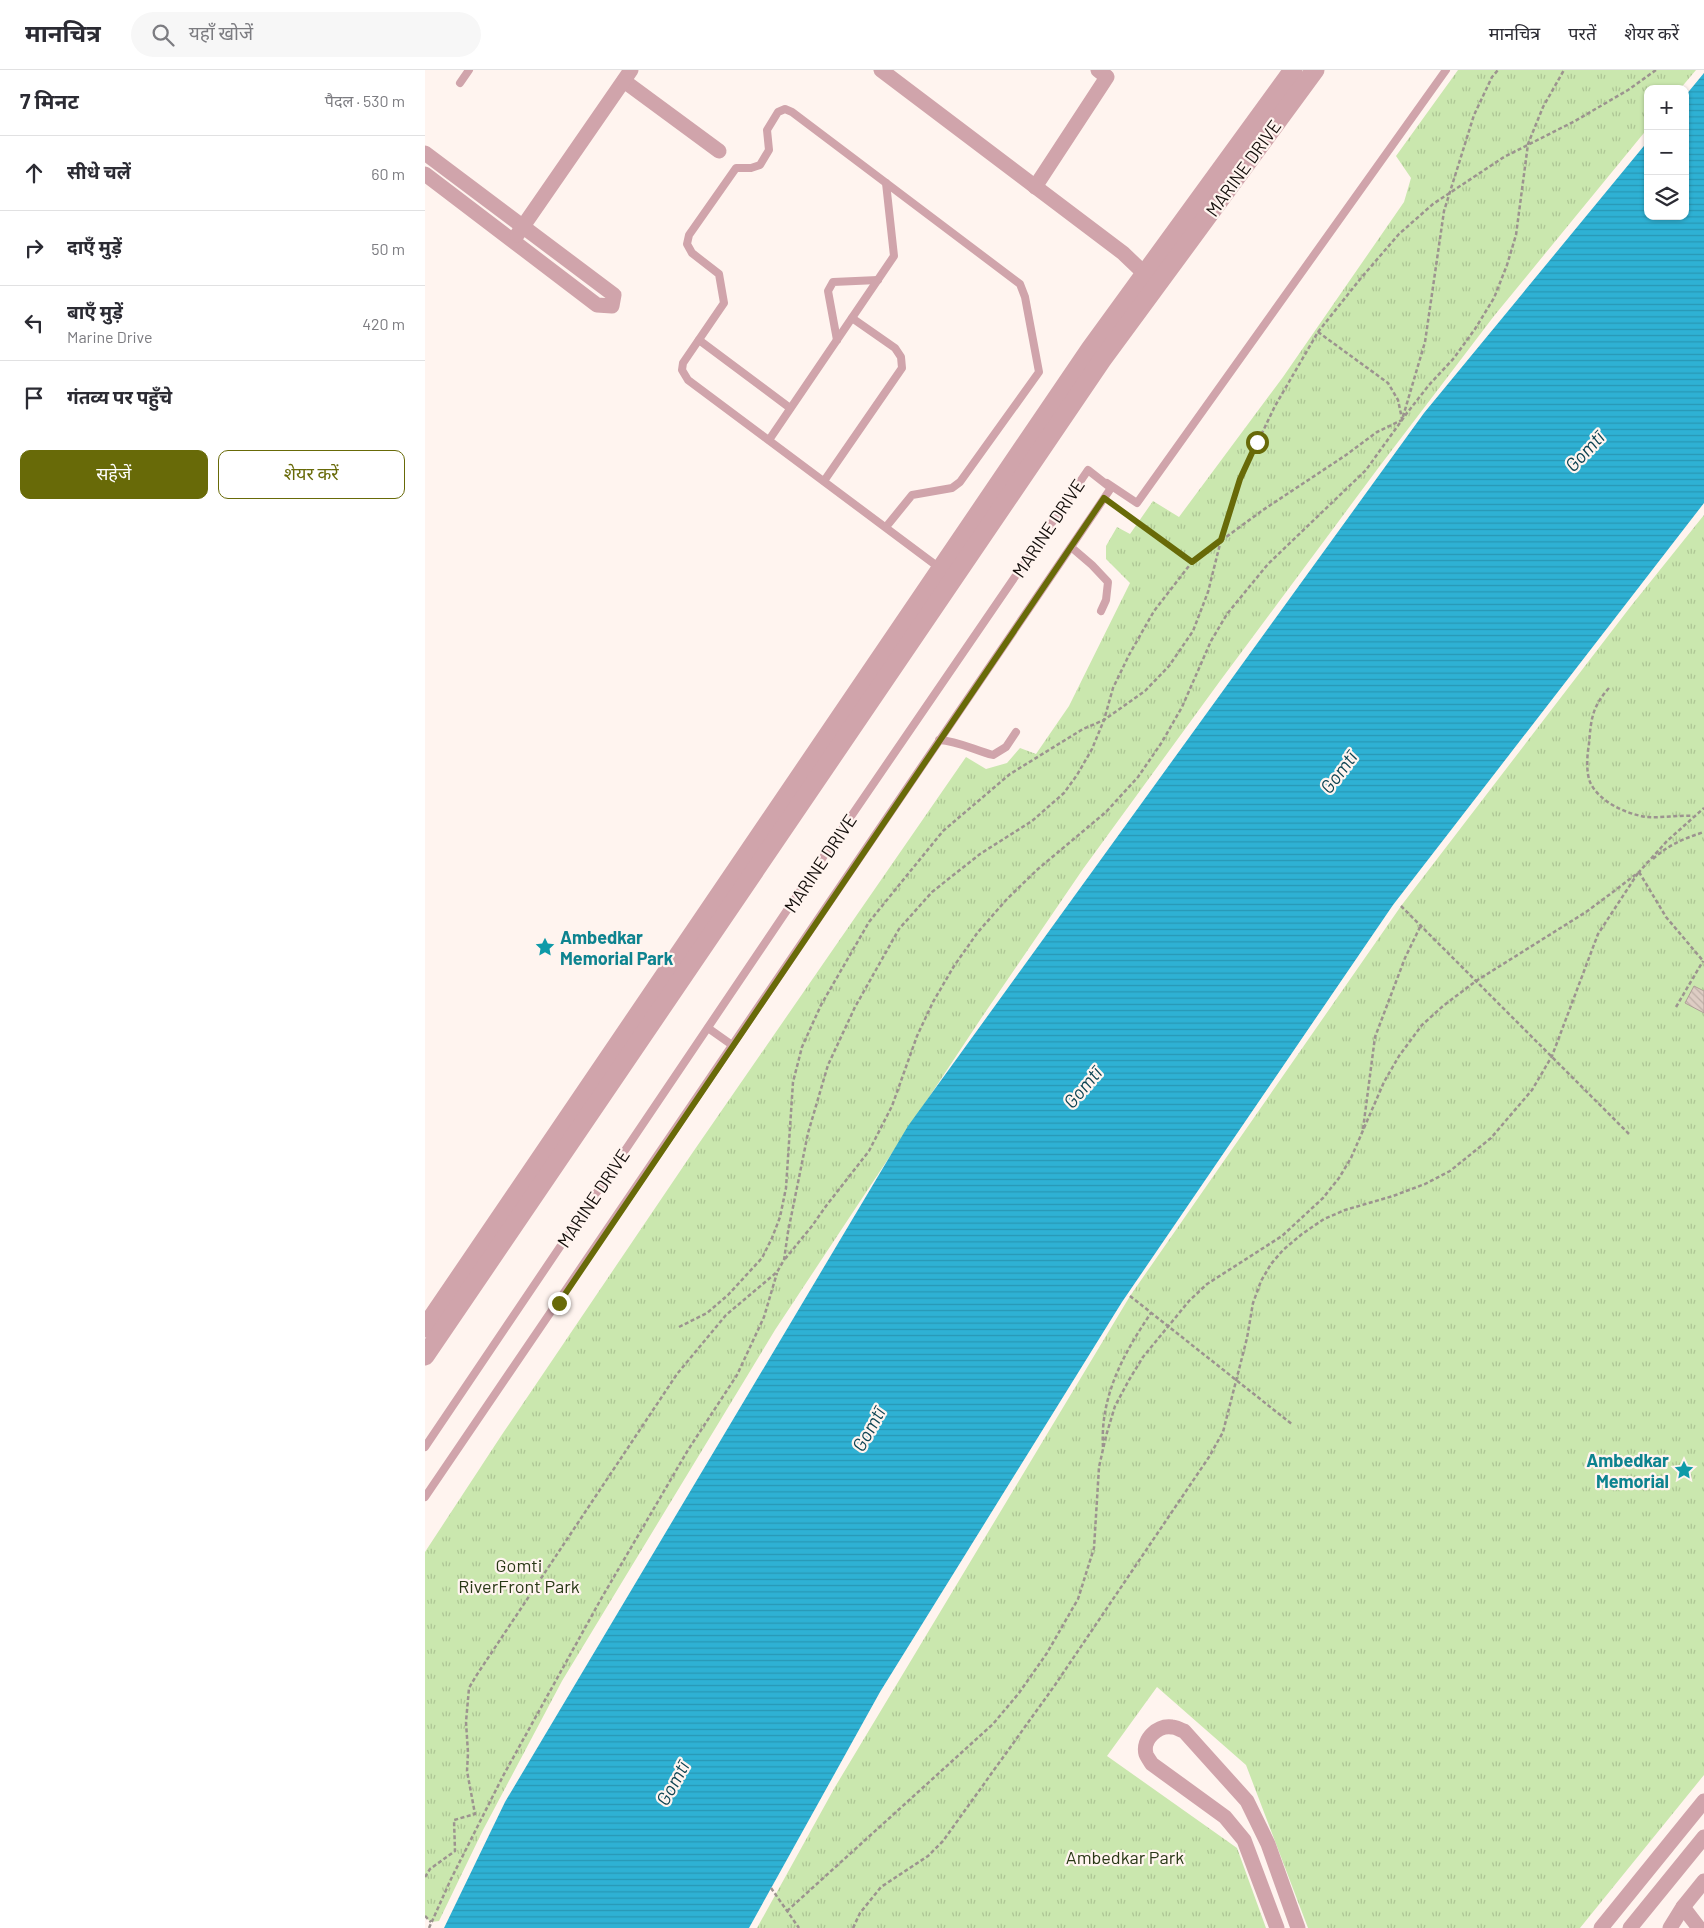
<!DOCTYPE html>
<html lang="hi">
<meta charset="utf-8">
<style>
:root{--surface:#fff;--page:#f7f7f7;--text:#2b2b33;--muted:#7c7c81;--line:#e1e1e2;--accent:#686a08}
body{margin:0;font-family:Barlow,"Noto Sans Devanagari",sans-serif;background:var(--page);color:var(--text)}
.controls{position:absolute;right:15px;top:15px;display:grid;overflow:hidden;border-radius:10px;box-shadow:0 1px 4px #0004}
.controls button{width:45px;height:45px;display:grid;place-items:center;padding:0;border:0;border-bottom:1px solid var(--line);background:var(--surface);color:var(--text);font:25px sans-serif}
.stop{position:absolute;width:15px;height:15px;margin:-11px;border:4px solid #686a08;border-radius:50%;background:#fff}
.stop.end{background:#686a08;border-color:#fff;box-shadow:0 1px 5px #0008}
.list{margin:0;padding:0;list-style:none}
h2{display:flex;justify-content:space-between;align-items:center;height:65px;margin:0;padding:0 20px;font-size:21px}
h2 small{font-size:16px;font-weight:400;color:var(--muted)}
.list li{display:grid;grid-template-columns:32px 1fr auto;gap:15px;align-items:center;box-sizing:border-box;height:75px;padding:0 20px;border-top:1px solid var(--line)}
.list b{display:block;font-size:19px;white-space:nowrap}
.list p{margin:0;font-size:16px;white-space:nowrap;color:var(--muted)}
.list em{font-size:16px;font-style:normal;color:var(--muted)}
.actions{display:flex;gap:10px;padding:15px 20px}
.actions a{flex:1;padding:11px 0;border:1px solid var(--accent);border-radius:10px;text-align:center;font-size:18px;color:var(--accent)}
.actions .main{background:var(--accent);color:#fff}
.icon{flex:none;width:28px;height:28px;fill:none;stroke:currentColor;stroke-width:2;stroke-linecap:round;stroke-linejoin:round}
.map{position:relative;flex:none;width:1279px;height:1858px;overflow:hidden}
header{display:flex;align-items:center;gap:30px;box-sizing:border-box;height:70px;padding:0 25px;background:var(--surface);border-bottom:1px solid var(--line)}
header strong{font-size:24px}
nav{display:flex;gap:28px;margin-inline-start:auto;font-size:18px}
.search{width:350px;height:45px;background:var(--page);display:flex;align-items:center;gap:12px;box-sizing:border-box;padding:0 18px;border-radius:28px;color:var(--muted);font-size:19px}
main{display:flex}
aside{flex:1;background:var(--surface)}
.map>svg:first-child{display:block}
.grass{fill:url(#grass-tufts)}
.water{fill:url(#water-rules)}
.building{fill:url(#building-back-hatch);stroke:#ae9e96}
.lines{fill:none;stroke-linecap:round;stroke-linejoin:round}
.path{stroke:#9c938f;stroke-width:2.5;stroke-dasharray:4 2.5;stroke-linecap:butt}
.service{stroke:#d0a4ab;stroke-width:8}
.minor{stroke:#d0a4ab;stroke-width:15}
.tertiary{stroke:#d0a4ab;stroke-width:19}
.route{stroke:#686a08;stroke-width:6}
.labels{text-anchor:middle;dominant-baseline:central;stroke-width:4.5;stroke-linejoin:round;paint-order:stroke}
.street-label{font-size:18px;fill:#140e0b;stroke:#fff4ef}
.culture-label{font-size:18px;font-weight:bold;fill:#0d838f;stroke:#fff4ef;text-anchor:start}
.park-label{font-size:18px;fill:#293816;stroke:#fff4ef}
.water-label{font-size:19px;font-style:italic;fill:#0e4453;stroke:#fff4ef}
</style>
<header>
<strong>मानचित्र</strong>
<div class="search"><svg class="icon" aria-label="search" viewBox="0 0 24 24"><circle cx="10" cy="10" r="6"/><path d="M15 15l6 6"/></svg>यहाँ खोजें</div>
<nav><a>मानचित्र</a><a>परतें</a><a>शेयर करें</a></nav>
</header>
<main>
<aside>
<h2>7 मिनट<small>पैदल · 530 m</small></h2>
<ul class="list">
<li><svg class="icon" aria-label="ahead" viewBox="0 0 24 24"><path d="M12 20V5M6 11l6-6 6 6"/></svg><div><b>सीधे चलें</b></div><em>60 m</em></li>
<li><svg class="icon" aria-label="right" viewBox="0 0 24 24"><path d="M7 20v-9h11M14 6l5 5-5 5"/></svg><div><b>दाएँ मुड़ें</b></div><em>50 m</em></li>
<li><svg class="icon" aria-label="left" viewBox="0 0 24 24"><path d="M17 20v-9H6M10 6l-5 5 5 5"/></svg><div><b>बाएँ मुड़ें</b><p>Marine Drive</p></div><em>420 m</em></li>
<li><svg class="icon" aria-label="arrive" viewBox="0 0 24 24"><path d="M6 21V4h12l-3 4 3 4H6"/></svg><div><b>गंतव्य पर पहुँचे</b></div></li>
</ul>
<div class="actions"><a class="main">सहेजें</a><a>शेयर करें</a></div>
</aside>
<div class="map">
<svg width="1279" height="1858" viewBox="0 0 1279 1858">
<defs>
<pattern id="grass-tufts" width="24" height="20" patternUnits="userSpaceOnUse" patternTransform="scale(1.25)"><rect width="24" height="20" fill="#cae7ae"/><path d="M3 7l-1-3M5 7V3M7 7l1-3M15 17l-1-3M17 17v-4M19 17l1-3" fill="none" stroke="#adc594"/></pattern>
<pattern id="water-rules" width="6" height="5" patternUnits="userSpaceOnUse" patternTransform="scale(1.25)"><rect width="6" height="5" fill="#2eb1d4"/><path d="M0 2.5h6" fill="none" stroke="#2897b5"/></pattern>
<pattern id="building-back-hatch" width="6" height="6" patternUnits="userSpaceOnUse" patternTransform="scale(1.25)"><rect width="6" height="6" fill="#decdc4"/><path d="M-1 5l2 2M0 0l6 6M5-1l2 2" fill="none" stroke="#beafa7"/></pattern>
</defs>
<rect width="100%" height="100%" fill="#fff4ef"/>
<!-- grass -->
<g class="grass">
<polygon points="1033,0 1271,0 1255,19 1223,19 1223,58 1069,246 954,397 795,611 658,799 557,947 350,1260 137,1611 58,1760 14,1851 6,1852 0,1847 0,1482 76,1366 268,1082 541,687 561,699 582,693 595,678 611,684 644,636 705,513 681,489 681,476 692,457 705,464 728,431 754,447 858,307 979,132 986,108 971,86"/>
<polygon points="1279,445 1279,1705 1155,1858 883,1858 821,1695 732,1617 682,1686 812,1778 841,1858 332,1858 410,1717 705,1226 976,836 1206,536"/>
</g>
<!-- water -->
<polygon class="water" points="1279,3 1279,433 968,835 697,1232 455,1622 324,1858 19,1858 80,1732 483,1056 999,343 1223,71 1223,146 1260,146 1260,26"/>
<!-- building -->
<polygon class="building" points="1269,916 1279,921 1279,943 1260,933"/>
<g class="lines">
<!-- path -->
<g class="path">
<polyline points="893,262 963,313 973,330 977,349"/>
<polyline points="687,434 767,492"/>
<path d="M1184,618C1167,637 1166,649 1164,674C1162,685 1161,702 1165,712C1174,732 1201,744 1222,747C1237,748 1253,745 1268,746"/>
<path d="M1228,789C1243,775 1260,768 1279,762"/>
<polyline points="1214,802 1241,847 1279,892"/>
<polyline points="976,836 1204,1064"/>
<polyline points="1251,937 1278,891"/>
<polyline points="938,1059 950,967 980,888 996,855"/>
<polyline points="360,1189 387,1156 401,1136 444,1081 467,1036 492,966 508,932 529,896 553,862 582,829 613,799 681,742 713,707 737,672 757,637 786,571 802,544 843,494 941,400 982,343 1004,315 1029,288 1050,259 1069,228 1082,195 1091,165 1103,74 1118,37 1139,0"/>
<polyline points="705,1226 868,1355"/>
<polyline points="254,1257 282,1243 303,1225 337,1188 347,1168 355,1147 361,1118 368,1012 377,977 396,935 444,852 518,761 585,704 658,659 679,650 720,621 744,596 768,561 783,522 799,458 815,409 850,336 893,262 936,208 974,164 1008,134 1079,87 1150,51 1203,20 1231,0"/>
<path d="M678,1377C675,1327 698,1284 726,1243"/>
<polyline points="0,1807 5,1799 30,1781 29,1750 50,1744 42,1701 43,1683 41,1652 44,1618 51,1606 252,1304 301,1245 352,1202 359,1190 363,1162 383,1063 403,995 430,937 474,859 507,822 555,784 607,751 639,723 652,705 667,679 679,650 688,618 704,585 729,541 767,492 838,440 921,385 952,362 977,350 1000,272 1019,141 1049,45 1067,7 1073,0"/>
<polyline points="346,1818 374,1858"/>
<polyline points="362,1841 568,1654 594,1623 622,1583 653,1529 669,1478 674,1397 681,1366 690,1336 704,1310 718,1287 764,1231 782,1214 857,1166 898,1128 914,1108 926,1088 959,1012 974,986 997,955 1018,936 1051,911 1161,842 1180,828 1214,802 1242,771 1279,738"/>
<polyline points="0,1846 6,1852"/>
<polyline points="4,1858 26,1809 78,1706 176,1529 263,1380 312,1305 339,1247 352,1203"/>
<polyline points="428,1858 435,1843 456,1817 503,1786 518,1771 630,1615 784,1387 798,1362 822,1268 828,1233 836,1211 846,1194 858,1180 877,1164 899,1149 920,1140 968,1126 1000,1114 1025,1101 1066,1068 1107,1020 1127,986 1173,864 1213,803"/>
</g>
<!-- service -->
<g class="service">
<polyline points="35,13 44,0"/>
<polyline points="274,270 365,338"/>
<polyline points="412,270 403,221 408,212 453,210"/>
<polyline points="344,370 469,186 461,113"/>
<polyline points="399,411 477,298 476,287 470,278 427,248"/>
<polyline points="682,413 712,433 1021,0"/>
<polyline points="461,457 487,425 527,418 535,412 614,302 600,227 595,214 367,42 360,39 353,42 342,60 344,80 335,95 326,98 311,98 264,165 262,174 267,183 294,204 299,233 258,293 257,300 263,310 516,499"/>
<polyline points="646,477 667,495 683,512 681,530 676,541"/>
<path d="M514,670C533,671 549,680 568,685L581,677L591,662"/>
<polyline points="283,958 307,975"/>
<polyline points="0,1377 377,818 663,400 686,418 0,1427"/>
</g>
<!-- minor -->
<g class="minor">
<polyline points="456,0 698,183 720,204"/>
<polyline points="199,11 294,81"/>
<polyline points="0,83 189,225 187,236 172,235 0,104"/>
<polyline points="610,117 682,7 673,0"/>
<polyline points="92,165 206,0"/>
<polyline points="1258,1837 1274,1858"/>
<path d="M852,1858L819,1770L800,1747L727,1694C725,1691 722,1687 721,1684C717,1669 733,1655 747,1657C751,1657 755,1660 759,1661L822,1731L843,1774L873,1858"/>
<polyline points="1176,1858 1279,1731"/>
<polyline points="1205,1858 1279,1767"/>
<polyline points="1245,1858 1258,1837 1279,1811"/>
</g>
<!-- tertiary -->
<g class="tertiary">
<polyline points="0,1258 665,279 868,0"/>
<polyline points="0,1286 677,290 890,0"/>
</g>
</g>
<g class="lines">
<!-- route -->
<polyline class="route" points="134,1233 679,428 767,492 796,470 815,409 832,372"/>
</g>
<!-- icons -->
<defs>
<symbol id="sight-bare" viewBox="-9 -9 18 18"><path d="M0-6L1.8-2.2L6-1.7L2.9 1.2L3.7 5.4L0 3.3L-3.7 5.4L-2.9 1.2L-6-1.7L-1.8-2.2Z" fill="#0f9aa8" stroke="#fff4ef" stroke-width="2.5" paint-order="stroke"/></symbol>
</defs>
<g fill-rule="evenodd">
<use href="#sight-bare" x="106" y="863" width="28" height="28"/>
<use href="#sight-bare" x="1245" y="1386" width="28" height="28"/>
</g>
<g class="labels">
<!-- street labels -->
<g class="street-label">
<text transform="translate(818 98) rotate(-54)">MARINE DRIVE</text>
<text transform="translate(623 458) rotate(-56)">MARINE DRIVE</text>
<text transform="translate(395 793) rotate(-56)">MARINE DRIVE</text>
<text transform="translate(168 1128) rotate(-56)">MARINE DRIVE</text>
</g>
<!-- culture labels -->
<g class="culture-label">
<text x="135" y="867">Ambedkar<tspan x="135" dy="21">Memorial Park</tspan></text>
<text x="1244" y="1390" text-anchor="end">Ambedkar<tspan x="1244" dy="21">Memorial</tspan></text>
</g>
<!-- park labels -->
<g class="park-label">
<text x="94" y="1495">Gomti<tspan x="94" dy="21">RiverFront Park</tspan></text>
<text x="700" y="1787">Ambedkar Park</text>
</g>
<!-- water labels -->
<g class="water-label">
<text transform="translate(1159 381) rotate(-47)">Gomtī</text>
<text transform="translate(913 702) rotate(-53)">Gomtī</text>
<text transform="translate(657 1017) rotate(-50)">Gomtī</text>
<text transform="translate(443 1359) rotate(-61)">Gomtī</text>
<text transform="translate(247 1713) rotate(-61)">Gomtī</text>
</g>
</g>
</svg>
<div class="controls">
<button>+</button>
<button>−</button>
<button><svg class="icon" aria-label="layers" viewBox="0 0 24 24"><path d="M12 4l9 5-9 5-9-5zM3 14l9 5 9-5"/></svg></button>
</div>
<div class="stop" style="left:832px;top:372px"></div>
<div class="stop end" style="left:134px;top:1233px"></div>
</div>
</main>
